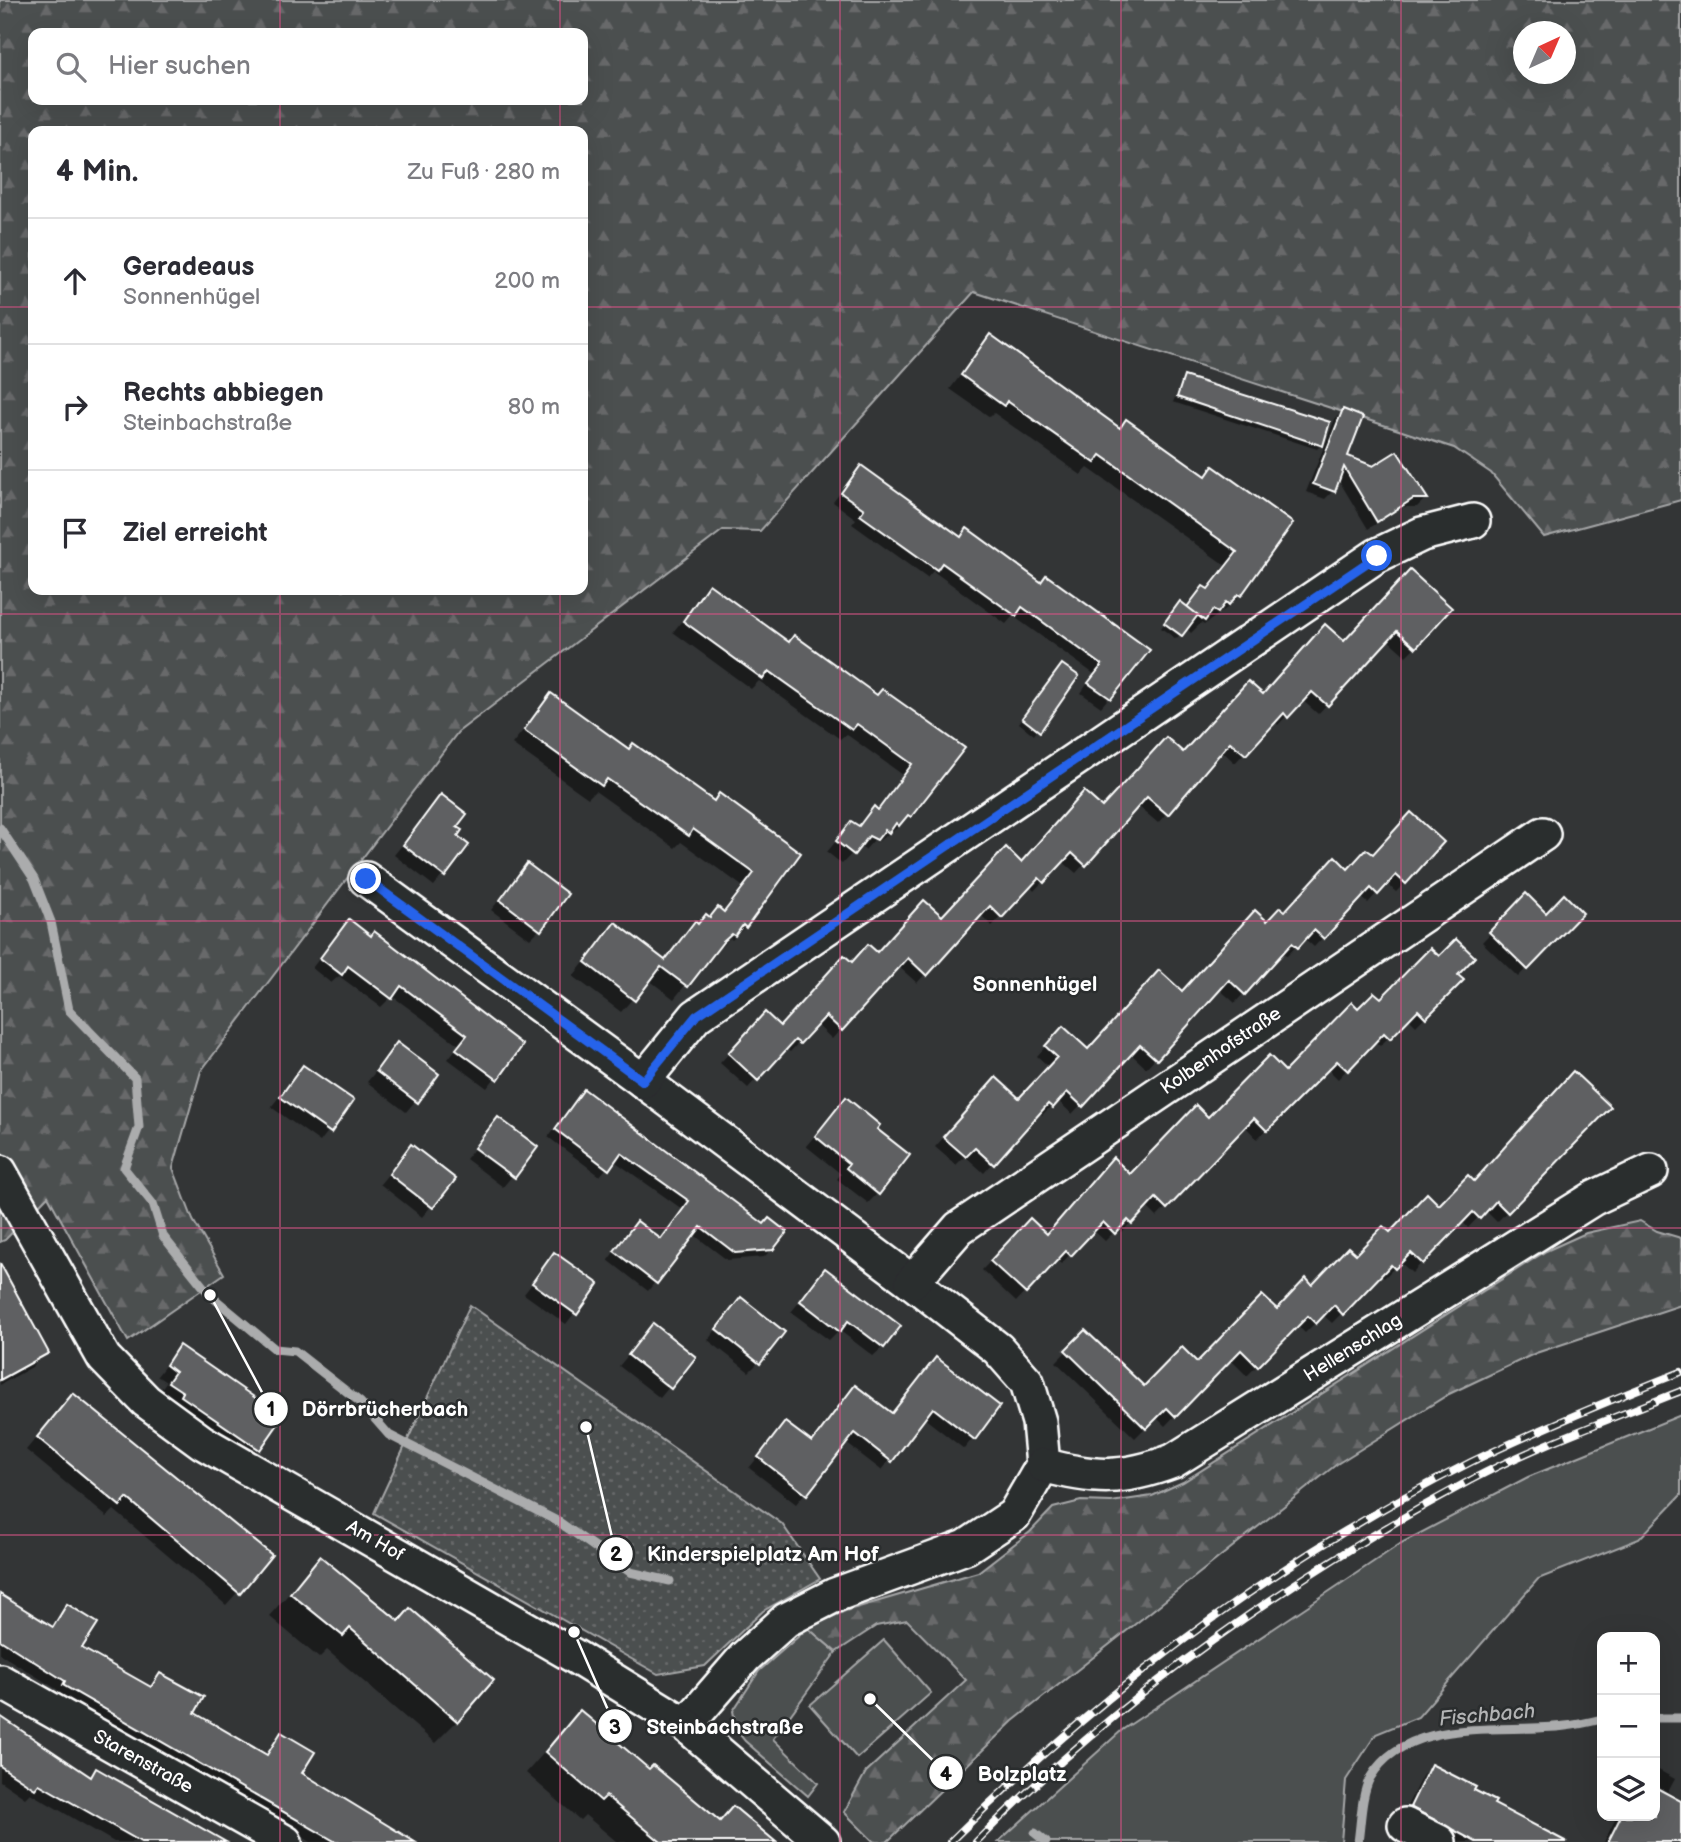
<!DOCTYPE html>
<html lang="de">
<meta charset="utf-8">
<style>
:root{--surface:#fff;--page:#f2f2f3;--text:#2b2b33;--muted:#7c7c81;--line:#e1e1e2}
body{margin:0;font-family:"Balsamiq Sans",sans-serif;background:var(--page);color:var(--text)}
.controls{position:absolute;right:21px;bottom:21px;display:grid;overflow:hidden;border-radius:14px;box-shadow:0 7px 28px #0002}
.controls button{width:63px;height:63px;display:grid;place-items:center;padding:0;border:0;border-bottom:2px solid var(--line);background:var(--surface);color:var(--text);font:35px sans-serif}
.compass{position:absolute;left:1513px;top:21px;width:63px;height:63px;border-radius:50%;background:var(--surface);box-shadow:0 7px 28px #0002;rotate:44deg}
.stop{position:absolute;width:21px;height:21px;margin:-16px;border:5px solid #2563eb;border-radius:50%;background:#fff}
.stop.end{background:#2563eb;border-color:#fff;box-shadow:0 2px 7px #0008}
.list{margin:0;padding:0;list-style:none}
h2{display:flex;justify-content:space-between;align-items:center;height:91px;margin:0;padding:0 28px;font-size:30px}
h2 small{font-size:23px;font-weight:400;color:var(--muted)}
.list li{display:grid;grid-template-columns:46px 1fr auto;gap:21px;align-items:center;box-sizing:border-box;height:126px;padding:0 28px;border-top:2px solid var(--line)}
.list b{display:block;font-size:26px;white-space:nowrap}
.list p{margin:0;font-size:23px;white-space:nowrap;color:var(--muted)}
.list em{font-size:23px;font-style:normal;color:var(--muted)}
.icon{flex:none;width:38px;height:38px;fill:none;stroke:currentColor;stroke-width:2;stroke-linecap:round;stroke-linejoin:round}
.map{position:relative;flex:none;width:1681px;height:1842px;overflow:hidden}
.search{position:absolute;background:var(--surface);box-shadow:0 7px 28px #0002;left:28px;top:28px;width:560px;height:77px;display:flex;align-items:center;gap:18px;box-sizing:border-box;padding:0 24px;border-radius:14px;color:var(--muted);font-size:26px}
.panel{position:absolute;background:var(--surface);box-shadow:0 7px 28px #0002;left:28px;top:126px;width:560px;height:469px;border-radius:14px}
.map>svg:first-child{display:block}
.grass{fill:#4c4f50;stroke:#a6a7a8;stroke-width:2}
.forest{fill:url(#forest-firs);stroke:#a6a7a8;stroke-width:2;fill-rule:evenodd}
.park{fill:url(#park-dots);stroke:#a6a7a8;stroke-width:2}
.shadow{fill:#0007}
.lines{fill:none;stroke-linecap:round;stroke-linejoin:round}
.stream{stroke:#abacad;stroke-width:9}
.building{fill:#5f6162;stroke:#fff;stroke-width:2}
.minor-casing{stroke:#fff;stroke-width:38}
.minor{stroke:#2a2d2e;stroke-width:33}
.rail-casing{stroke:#fff;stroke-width:8}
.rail{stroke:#2a2d2e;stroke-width:5;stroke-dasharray:16;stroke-linecap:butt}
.route{stroke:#2563eb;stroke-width:9}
.grid{fill:none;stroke:#d15284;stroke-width:2;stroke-opacity:0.55}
.labels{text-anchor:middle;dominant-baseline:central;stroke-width:5;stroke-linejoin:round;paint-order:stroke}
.street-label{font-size:19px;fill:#fff;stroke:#2a2d2e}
.neighbourhood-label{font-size:21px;font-weight:bold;fill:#fff;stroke:#2a2d2e}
.water-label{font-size:21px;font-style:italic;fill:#b2b3b4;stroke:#2a2d2e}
.leader{fill:none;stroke:#fff;stroke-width:2.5}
.callout-dot{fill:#fff;stroke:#2a2d2e;stroke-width:2.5}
.mark-label{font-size:21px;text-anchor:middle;font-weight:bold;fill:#111}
.callout-label{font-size:21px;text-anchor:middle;font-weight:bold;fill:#fff;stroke:#2a2d2e;stroke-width:5;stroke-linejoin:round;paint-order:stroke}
</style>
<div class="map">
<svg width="1681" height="1842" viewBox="0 0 1681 1842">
<defs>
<pattern id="forest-firs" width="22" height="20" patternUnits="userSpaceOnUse" patternTransform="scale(1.75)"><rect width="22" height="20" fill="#4c4f50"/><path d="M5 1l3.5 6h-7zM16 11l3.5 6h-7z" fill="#67696a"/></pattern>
<pattern id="park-dots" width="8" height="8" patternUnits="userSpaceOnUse" patternTransform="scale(1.75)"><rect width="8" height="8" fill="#4c4f50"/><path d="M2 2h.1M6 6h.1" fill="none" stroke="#67696a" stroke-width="1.8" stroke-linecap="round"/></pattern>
</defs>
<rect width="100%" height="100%" fill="#333536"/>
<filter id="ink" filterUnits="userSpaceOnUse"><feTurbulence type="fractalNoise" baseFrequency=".0143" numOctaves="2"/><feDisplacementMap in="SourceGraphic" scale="14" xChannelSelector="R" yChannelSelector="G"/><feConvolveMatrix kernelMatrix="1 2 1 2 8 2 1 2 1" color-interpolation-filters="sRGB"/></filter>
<g filter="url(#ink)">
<!-- grass -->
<g class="grass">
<polygon points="1681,1415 1681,1495 1639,1539 1538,1579 1418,1717 1376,1734 1346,1780 1341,1842 998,1842 1122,1730 1403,1542 1528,1477"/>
<polygon points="808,1628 836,1652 773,1739 818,1783 808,1796 745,1741 737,1731 733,1711 759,1671"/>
<polygon points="884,1640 931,1693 857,1758 810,1705"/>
</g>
<!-- forest -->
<g class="forest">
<path d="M0,0H1681V500L1544,537L1491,473L1454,448L974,292L760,531L723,530L458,732L201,1071L173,1168L193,1220L224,1274L128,1341L48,1196L5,1240L0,1242ZM1524,32H1566V74H1524ZM33,33H583V100H33ZM33,131H583V590H33Z"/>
<polygon points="1640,1221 1657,1231 1681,1238 1681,1305 1536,1353 1449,1394 1337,1464 1013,1721 887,1842 874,1842 844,1812 866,1772 966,1680 907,1620 876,1626 836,1652 808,1628 845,1611 978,1572 1030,1532 1053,1508 1081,1501 1111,1502 1152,1496 1183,1482 1546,1251 1586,1233"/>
</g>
<!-- park -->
<polygon class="park" points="470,1305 782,1524 820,1579 763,1611 705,1666 658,1674 374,1513"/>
<!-- shadow -->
<g class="shadow">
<polygon points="990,337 1119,429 1127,421 1204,477 1213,468 1290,523 1240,595 1227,608 1204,625 1201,623 1191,633 1186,628 1176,639 1161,628 1176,608 1185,608 1204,588 1206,590 1225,565 1088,468 1081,475 994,413 990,417 950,389"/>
<polygon points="1184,378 1321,445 1317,449 1173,402"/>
<polygon points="1343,411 1346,457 1373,468 1397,453 1425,499 1417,507 1403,507 1368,529 1338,479 1333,491 1325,499 1306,492 1335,419"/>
<polygon points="861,467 959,538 967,531 1040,583 1148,651 1101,707 1081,693 1094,674 1013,616 1006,624 933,571 927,578 852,524 856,519 833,502"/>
<polygon points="1401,581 1415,647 1406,656 1387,639 1318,714 1302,700 1278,725 1274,721 1235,763 1221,750 1158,823 1138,806 1076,873 1062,861 1034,891 1030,886 992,926 980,914 917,983 898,966 832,1039 816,1024 790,1052 785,1048 748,1088 720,1063 757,1023 780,1028 851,964 876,954 941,918 1183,754 1262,696 1344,643"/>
<polygon points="709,587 788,644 962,748 938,782 900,826 877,842 874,840 865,850 859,846 842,864 827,852 851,823 857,827 874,809 877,811 903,775 846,734 840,739 759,681 751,689 673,632"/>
<polygon points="1057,671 1076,677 1034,735 1019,723"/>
<polygon points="551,696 628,751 713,802 719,796 799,853 745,927 732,940 730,938 721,947 718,945 674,999 649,980 621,1012 573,976 615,925 663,961 695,924 722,913 742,886 681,842 675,848 595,791 588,798 512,744"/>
<polygon points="441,797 455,827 455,836 467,845 434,886 394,855"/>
<polygon points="1402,824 1405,883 1396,892 1386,883 1368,903 1361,897 1314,947 1304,938 1287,956 1282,951 1235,1003 1219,989 1146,1068 1130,1053 1072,1114 1057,1100 1042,1115 1039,1112 984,1173 965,1156 956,1165 935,1147 987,1089 1018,1100 1049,1067 1037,1056 1054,1037 1087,1051 1181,993 1266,923 1372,856"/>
<polygon points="527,865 540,929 530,939 491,910"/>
<polygon points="1526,896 1546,915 1580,913 1518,977 1482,942"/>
<polygon points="349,921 521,1045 487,1088 448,1059 459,1045 392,996 381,1007 339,976 331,983 312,968"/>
<polygon points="1456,975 1461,980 1416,1026 1408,1018 1380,1046 1374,1041 1338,1079 1327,1068 1257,1139 1245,1126 1157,1217 1146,1206 1122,1232 1118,1228 1105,1241 1093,1230 1061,1264 1056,1259 1016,1302 982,1270 1030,1220 1046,1235 1208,1119 1285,1074 1358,1011"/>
<polygon points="398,1045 437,1075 406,1112 367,1082"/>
<polygon points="303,1067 351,1101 320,1142 271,1107"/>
<polygon points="577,1099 772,1249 764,1257 727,1260 693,1234 648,1291 608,1260 630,1231 659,1240 682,1209 613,1160 600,1176 548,1137"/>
<polygon points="846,1099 875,1129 877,1194 868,1203 837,1179 841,1174 806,1146"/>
<polygon points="1608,1107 1497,1222 1485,1210 1468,1228 1462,1221 1412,1273 1400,1262 1384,1278 1380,1274 1332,1323 1323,1315 1305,1333 1297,1325 1247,1376 1230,1359 1165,1426 1156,1417 1135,1438 1056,1362 1085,1332 1144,1388 1197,1364 1389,1234"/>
<polygon points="498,1119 536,1147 503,1187 466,1159"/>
<polygon points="411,1147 454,1179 422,1217 380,1184"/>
<polygon points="555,1254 597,1284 566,1324 524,1294"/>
<polygon points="0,1267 47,1352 32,1367 0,1385"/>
<polygon points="825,1271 883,1347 873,1356 839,1330 829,1340 791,1312"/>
<polygon points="732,1309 759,1362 749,1372 708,1340"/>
<polygon points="653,1326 694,1357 660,1398 619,1366"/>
<polygon points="180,1347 259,1449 249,1459 159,1392 166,1382 157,1376"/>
<polygon points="936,1359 998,1407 964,1449 924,1418 881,1470 846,1443 796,1504 749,1468 785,1424 810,1444 855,1387 891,1414"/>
<polygon points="61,1408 270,1556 226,1605 114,1510 107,1517 26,1450"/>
<polygon points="320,1559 457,1721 435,1743 327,1650 319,1658 269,1616"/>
<polygon points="0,1596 51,1628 67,1606 80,1649 149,1688 160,1675 193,1713 265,1756 282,1734 300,1774 418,1842 311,1842 55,1694 58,1690 0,1654"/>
<polygon points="580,1712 648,1771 719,1822 754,1842 617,1842 585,1815 580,1820 526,1773"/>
<polygon points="0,1718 89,1778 96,1770 224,1842 114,1842 30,1793 25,1798 0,1781"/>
<polygon points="1431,1766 1492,1805 1564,1842 1447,1842 1402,1816 1422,1776"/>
<polygon points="1655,1768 1675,1779 1668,1792 1681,1800 1681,1842 1604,1842 1617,1816 1655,1816"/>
</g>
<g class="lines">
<!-- stream -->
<g class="stream">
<polyline points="0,828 34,879 51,922 69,1010 135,1078 139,1127 124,1168 153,1204 163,1236 210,1295 275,1349 295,1351 360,1402 389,1435 559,1522 630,1572 670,1581"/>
<polyline points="1655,1718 1681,1718"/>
<polyline points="1035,1833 1046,1842"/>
<path d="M1358,1842C1361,1823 1361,1795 1370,1778C1408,1714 1502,1734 1565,1726C1577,1725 1590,1722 1602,1719"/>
</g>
</g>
<!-- building -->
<g class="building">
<polygon points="990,334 1120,428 1126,419 1206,476 1213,466 1293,523 1241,596 1238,594 1229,605 1226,602 1218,613 1213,610 1205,621 1187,607 1203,586 1208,589 1237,552 1101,455 1095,463 1007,401 1004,406 961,375"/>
<polygon points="1184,376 1330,422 1323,446 1177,397"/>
<polygon points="1343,409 1363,417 1348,456 1373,466 1397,451 1428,499 1413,499 1377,522 1344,467 1335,492 1313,484"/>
<polygon points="861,465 961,537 967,528 1041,582 1046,575 1150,650 1111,699 1088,683 1102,665 1022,607 1016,616 942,563 937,570 860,515 864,509 841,493"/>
<polygon points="1410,570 1452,608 1416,648 1397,631 1328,706 1312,692 1288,718 1284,713 1246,755 1230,742 1168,815 1147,797 1086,866 1072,853 1044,883 1039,878 1002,918 990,906 927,976 908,958 842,1031 826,1016 800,1044 795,1040 758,1081 728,1053 765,1012 780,1026 844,955 852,962 868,944 877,952 924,900 942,916 1006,847 1021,862 1084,791 1102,807 1166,737 1183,752 1248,681 1263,694 1325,624 1344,641"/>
<polygon points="709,584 789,642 794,635 877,695 882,689 965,748 911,817 908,815 899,826 896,823 889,833 885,830 877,840 869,836 854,855 836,841 851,821 859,826 874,806 878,810 912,764 857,724 852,730 769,671 763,679 683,621"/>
<polygon points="1180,601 1198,615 1182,636 1164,623"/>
<polygon points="1062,664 1079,676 1040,732 1022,718"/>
<polygon points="551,693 629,749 633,743 714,801 719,793 801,853 746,928 743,925 735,936 732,934 723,942 688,987 661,967 635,1001 585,962 615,922 665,960 695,921 698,924 706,914 710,917 718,907 724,912 754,873 693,829 689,836 607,779 602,786 524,730"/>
<polygon points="441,794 467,814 457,827 462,830 458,836 469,845 445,877 403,845"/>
<polygon points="1411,812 1444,842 1406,884 1396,875 1378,895 1371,888 1324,939 1314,930 1298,948 1292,943 1245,995 1229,980 1157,1060 1140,1045 1083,1107 1067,1092 1053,1108 1048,1104 994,1165 975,1148 966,1157 943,1137 996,1077 1019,1098 1057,1057 1045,1046 1063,1026 1088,1049 1159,970 1182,991 1255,910 1267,921 1280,907 1285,911 1335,856 1348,869 1366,849 1373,854"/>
<polygon points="527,863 568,894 541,931 500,900"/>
<polygon points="1526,893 1546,913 1564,894 1583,913 1528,970 1489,932"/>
<polygon points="349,919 371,936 374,931 523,1045 498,1080 456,1049 467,1035 401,986 392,999 348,966 342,975 320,958"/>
<polygon points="1456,939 1475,957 1458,975 1464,980 1426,1018 1418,1010 1390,1039 1384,1033 1348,1071 1337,1061 1267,1131 1254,1118 1167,1209 1156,1198 1132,1224 1128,1220 1115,1234 1103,1222 1071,1256 1066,1251 1026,1294 990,1261 1030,1218 1047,1234 1113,1157 1130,1174 1196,1105 1208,1117 1269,1055 1285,1071 1352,1002 1358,1008 1374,992 1381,998 1430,948 1439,956"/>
<polygon points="397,1042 439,1074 418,1103 376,1071"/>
<polygon points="303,1065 354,1100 331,1133 280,1097"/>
<polygon points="1573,1071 1611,1107 1508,1213 1496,1201 1480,1219 1473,1212 1423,1264 1411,1253 1395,1269 1391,1265 1343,1315 1334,1305 1316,1324 1308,1316 1258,1367 1241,1350 1176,1417 1167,1408 1146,1429 1065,1350 1085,1330 1144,1386 1182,1347 1197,1362 1262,1295 1277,1309 1306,1278 1312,1285 1348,1247 1356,1254 1383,1226 1390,1232 1427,1193 1439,1205 1468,1175 1474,1181"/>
<polygon points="584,1089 764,1224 769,1218 787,1232 773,1250 735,1253 701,1227 657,1284 614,1251 637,1221 661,1239 689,1201 621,1153 609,1170 555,1129"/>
<polygon points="846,1097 880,1125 877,1129 910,1155 879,1195 846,1168 849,1164 815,1136"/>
<polygon points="498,1117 538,1147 515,1178 474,1148"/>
<polygon points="411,1144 456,1179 433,1208 389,1174"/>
<polygon points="554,1252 599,1284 577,1315 532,1283"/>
<polygon points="0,1263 49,1353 0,1380"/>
<polygon points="825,1268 901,1326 884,1348 848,1321 840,1332 800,1301"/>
<polygon points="741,1297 785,1332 760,1364 716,1329"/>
<polygon points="653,1323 696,1357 671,1389 628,1355"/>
<polygon points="179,1345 283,1417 260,1450 181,1396 183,1392 168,1382 175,1372 166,1365"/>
<polygon points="936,1357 1000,1406 975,1440 933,1408 892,1462 855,1433 807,1495 758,1457 785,1422 812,1442 855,1385 892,1413"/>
<polygon points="73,1393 272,1555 240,1594 127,1498 120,1506 37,1437"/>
<polygon points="320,1556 399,1621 410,1608 494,1680 458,1722 350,1628 343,1636 290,1593"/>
<polygon points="0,1594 53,1627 67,1604 98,1623 82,1648 151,1687 160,1673 204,1697 195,1713 267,1755 281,1732 315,1752 302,1773 415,1842 336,1842 63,1685 65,1681 0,1640"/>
<polygon points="580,1710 649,1769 653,1765 720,1821 733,1806 776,1842 661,1842 606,1796 601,1801 545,1752"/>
<polygon points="0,1716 91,1777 96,1768 226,1842 141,1842 39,1784 35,1789 0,1766"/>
<polygon points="1431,1764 1476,1787 1474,1790 1496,1801 1494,1804 1567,1842 1476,1842 1410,1807"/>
<polygon points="1655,1787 1681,1801 1681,1842 1608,1842 1621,1816 1655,1816"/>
</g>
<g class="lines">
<defs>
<g id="minor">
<polyline points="366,879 643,1081 912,1282 998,1349 1027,1382 1039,1422 1043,1465 1014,1515 966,1547 835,1595 786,1620 745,1657 686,1725"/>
<polyline points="643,1081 696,1016 1376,556 1422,534 1473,521"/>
<polyline points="0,1172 104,1358 146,1401 202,1442 574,1656 686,1725 823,1842"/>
<polyline points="912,1282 959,1228 1543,834"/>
<path d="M1043,1465C1094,1479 1123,1480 1173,1461L1594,1198L1651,1171"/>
<polyline points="0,1681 285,1842"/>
<polyline points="1405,1825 1439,1842"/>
</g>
</defs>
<!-- minor casing -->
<use href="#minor" class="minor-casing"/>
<!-- minor -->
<use href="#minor" class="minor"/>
<defs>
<g id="rail">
<path d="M950,1842C1103,1690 1277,1559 1471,1462C1540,1429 1610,1400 1681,1372"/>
<path d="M976,1842C1120,1696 1290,1577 1471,1480C1537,1445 1611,1419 1681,1391"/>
</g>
</defs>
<!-- rail casing -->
<use href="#rail" class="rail-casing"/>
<!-- rail -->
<use href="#rail" class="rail"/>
</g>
</g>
<g class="lines" filter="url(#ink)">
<!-- route -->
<polyline class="route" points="366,879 643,1081 696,1016 1377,556"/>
</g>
<!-- grid -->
<path class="grid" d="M280,0V33M560,0V33M840,0V1842M1121,0V1842M1401,0V1842M280,100V131M560,100V131M0,307H33M583,307H1681M280,590V1842M560,590V1842M0,614H1681M0,921H1681M0,1228H1681M0,1535H1681"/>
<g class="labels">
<!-- street labels -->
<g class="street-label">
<text transform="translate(1221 1051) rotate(-34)">Kolbenhofstraße</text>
<text transform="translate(1353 1348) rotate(-32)">Hellenschlag</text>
<text transform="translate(375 1541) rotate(30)">Am Hof</text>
<text transform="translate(143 1762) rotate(29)">Starenstraße</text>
</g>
<!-- neighbourhood labels -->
<g class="neighbourhood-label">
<text x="1035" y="984">Sonnenhügel</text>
</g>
<!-- water labels -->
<g class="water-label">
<text transform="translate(1487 1715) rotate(-5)">Fischbach</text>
</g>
</g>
<!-- callouts -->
<path class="leader" d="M210 1295L271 1409M586 1427L616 1554M574 1632L615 1726M870 1699L946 1773"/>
<g class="callout-dot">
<circle cx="210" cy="1295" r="7"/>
<circle cx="586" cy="1427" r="7"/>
<circle cx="574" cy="1632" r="7"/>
<circle cx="870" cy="1699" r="7"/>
<circle cx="271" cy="1409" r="18"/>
<circle cx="616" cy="1554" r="18"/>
<circle cx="615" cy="1726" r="18"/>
<circle cx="946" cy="1773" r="18"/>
</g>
<g class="mark-label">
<text x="271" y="1416">1</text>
<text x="616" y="1561">2</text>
<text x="615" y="1734">3</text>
<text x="946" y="1781">4</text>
</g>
<g class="callout-label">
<text x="385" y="1416">Dörrbrücherbach</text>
<text x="763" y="1561">Kinderspielplatz Am Hof</text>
<text x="725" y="1734">Steinbachstraße</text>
<text x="1022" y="1781">Bolzplatz</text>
</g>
</svg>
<div class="controls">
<button>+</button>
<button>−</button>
<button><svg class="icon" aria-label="layers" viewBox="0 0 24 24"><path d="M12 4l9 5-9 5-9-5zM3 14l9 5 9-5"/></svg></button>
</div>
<svg class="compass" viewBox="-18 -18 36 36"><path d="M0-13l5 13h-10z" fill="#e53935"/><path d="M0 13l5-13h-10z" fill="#7c7c81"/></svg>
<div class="stop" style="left:1377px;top:556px"></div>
<div class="stop end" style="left:366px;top:879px"></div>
<div class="search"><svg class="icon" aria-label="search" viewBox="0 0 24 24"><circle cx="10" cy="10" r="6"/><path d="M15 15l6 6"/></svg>Hier suchen</div>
<section class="panel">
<h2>4 Min.<small>Zu Fuß · 280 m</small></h2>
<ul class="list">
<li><svg class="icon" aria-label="ahead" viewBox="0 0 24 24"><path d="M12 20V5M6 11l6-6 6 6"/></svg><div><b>Geradeaus</b><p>Sonnenhügel</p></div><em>200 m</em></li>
<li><svg class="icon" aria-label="right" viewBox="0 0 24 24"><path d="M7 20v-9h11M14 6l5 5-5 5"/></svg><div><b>Rechts abbiegen</b><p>Steinbachstraße</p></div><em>80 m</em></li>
<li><svg class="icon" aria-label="arrive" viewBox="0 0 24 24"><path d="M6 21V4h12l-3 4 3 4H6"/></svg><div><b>Ziel erreicht</b></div></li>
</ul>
</section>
</div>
